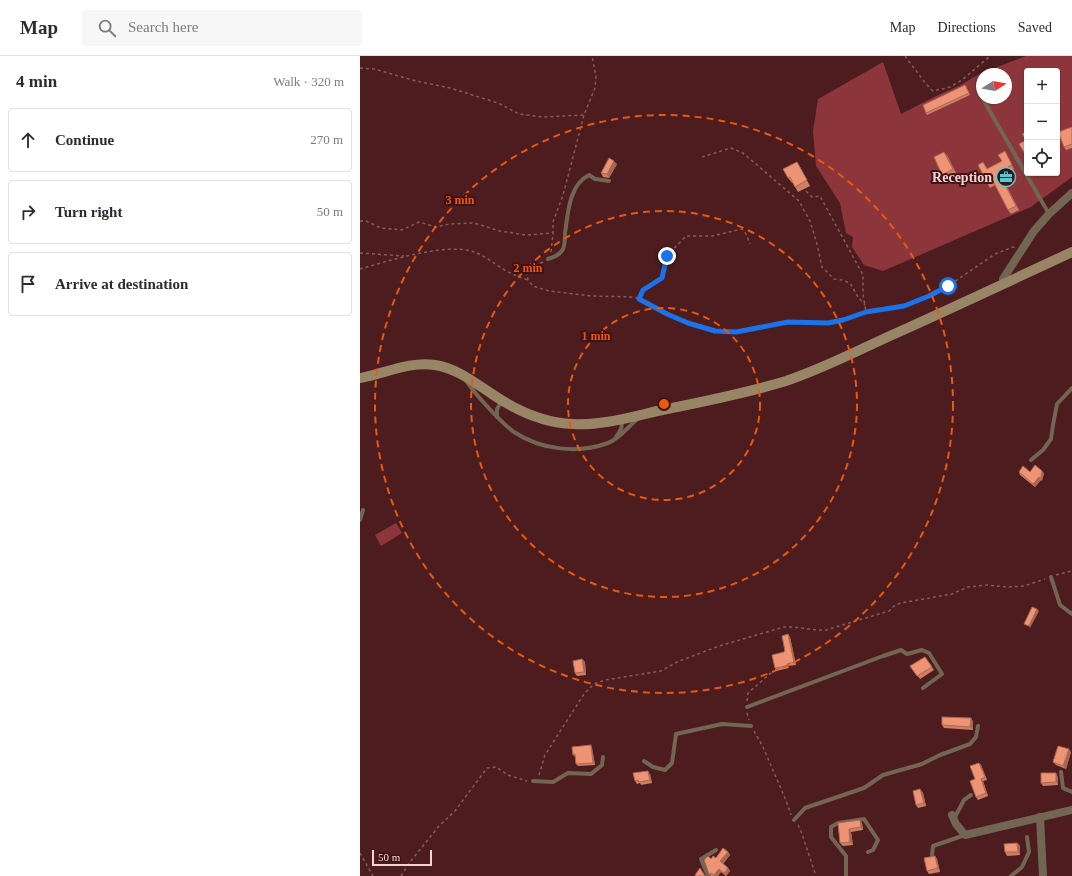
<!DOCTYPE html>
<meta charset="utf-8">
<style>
:root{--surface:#fff;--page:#f7f7f7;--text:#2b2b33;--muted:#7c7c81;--line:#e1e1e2}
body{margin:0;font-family:Georgia,serif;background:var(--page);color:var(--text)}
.controls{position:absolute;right:12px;top:12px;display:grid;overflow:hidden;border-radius:4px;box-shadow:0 1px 3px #0004}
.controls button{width:36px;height:36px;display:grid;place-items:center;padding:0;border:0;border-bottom:1px solid var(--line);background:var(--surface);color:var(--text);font:20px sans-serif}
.compass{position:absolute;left:616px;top:12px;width:36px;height:36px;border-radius:50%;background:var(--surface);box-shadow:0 1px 3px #0004;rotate:79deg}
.scale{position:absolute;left:12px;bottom:10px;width:60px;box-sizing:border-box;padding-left:4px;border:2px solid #f4d4d3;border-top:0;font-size:11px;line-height:14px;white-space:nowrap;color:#f4d4d3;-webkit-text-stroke:3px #401115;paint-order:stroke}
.stop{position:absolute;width:12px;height:12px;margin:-9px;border:3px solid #1a73e8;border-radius:50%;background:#fff}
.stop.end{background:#1a73e8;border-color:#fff;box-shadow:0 1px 4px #0008}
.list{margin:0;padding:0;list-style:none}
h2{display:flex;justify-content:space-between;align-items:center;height:52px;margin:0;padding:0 16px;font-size:17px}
h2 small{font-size:13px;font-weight:400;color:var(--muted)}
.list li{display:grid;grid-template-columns:26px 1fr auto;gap:12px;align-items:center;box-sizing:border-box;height:64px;margin:0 8px 8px;padding:0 8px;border:1px solid var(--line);border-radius:4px}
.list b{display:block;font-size:15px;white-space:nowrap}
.list em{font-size:13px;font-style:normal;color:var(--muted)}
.icon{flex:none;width:22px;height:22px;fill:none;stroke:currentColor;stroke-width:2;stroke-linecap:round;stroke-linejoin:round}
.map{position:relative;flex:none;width:712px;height:820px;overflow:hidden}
header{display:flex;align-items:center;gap:24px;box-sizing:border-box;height:56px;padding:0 20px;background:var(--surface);border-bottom:1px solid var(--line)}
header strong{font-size:19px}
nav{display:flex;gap:22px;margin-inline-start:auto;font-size:14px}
.search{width:280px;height:36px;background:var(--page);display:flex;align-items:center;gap:10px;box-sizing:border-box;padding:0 14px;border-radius:4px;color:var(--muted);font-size:15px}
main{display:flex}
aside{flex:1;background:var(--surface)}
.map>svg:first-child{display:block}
.green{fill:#8c363b;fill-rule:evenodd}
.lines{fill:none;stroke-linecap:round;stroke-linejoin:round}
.path{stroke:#865b5c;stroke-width:1.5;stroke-dasharray:3 3;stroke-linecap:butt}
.service{stroke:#726653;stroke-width:4}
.minor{stroke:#726653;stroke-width:8}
.secondary{stroke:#988566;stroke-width:10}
.wall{fill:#cd7f65}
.shaded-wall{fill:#a76852}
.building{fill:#ee9475;stroke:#a76852}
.route{stroke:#1a73e8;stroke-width:5}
.ring{fill:none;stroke:#e8590c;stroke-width:2;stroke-dasharray:7 5}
.labels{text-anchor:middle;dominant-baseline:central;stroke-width:4;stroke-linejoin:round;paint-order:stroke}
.poi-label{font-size:14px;font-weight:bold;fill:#f4d4d3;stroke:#401115;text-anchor:end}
.centre{fill:#e8590c;stroke:#401115;stroke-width:2}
.ring-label{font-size:12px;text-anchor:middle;font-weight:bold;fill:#e8590c;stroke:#401115;stroke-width:4;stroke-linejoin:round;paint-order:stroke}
</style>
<header>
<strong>Map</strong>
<div class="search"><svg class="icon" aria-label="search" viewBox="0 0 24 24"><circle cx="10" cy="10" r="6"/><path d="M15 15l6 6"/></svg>Search here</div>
<nav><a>Map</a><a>Directions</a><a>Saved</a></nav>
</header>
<main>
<aside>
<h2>4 min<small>Walk · 320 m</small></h2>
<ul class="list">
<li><svg class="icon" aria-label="ahead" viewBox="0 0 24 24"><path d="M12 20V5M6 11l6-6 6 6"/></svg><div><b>Continue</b></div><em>270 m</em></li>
<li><svg class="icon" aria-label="right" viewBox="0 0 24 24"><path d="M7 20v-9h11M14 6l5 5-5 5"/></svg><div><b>Turn right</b></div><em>50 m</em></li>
<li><svg class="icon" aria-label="arrive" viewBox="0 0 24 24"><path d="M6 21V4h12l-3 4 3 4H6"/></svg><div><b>Arrive at destination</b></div></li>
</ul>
</aside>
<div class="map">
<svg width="712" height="820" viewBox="0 0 712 820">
<rect width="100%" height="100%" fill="#4c1c1e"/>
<!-- green -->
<g class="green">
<path d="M666,0H712V121L671,151L523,215L504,209L492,191L493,181L486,177L480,147L456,110L453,75L458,43L523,6L541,58L576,40L599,30L619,18ZM667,15H697V117H667ZM622,18H646V42H622Z"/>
<polygon points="36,467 42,477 21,490 15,479"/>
</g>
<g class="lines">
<!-- path -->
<g class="path">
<polyline points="545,0 566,28 573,35 590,31 602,24 630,0"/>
<polyline points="0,12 14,13 56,25 90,32 138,47 159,58 183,61 224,59"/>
<polyline points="342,101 371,92 383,97 439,145 450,165 457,188 462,211 474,223 482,224 490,227 498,241 505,249"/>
<polyline points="446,135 452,141 460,140 503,219 503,238 506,256"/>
<polyline points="0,165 6,165 21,172 42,174 59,166 76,171 89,168 114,167 140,175 166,179 193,177"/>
<polyline points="191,196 193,177 193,166 203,139 224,59 235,32 236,20 232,0"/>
<polyline points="0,197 44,200"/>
<polyline points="183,206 172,211 167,218 168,224 173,230 189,235 231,240 274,241 286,246 307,258 328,267 355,275 376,276 428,266 468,267 506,256 544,250 569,240 588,230 635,198 653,191 655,192"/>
<path d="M0,213C28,205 87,186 114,196C125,200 133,207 143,213C151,218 159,221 168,224"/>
<polyline points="279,243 283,233 302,222 307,200 326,180 352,180 382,173 386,178 390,188"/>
<polyline points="696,519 712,515"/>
<polyline points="387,645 388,637 412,616"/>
<polyline points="387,657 389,664"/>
<polyline points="394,675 403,691 425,742 431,759"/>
<path d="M179,719L185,699L224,638L234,628L245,624L301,615L317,606L359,590L424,571C438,570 452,575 466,574L529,555L535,549L541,547L592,538L608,531L627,529L648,531L664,530L685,523"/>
<polyline points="438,769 441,775 456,820"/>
<polyline points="0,797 13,820"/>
<polyline points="41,820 50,806 79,770 95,755 127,712 136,711 148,719 167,725"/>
</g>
<!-- service -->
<g class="service">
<polyline points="620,38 689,158"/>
<path d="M188,203C194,201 200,199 203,193C205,189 205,182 205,177C208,157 209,129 229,119L235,123L249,125"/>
<path d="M106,324C111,333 118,340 125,348C134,358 143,368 154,376C181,394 218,398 248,387C261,382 268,370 279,362"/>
<polyline points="137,361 137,353 140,348 145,348"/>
<path d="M256,381C260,376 264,370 261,364"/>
<polyline points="671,404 683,394 691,383 693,369 697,348 712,332"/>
<polyline points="0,464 3,454"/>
<polyline points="691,521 700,549 712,558"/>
<polyline points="387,651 523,600 541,594 547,598 562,594 569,597 582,618 563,632"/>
<polyline points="284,705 293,711 305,714 312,707 316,678 362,668 391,670"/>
<polyline points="701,716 703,732 712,736"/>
<polyline points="173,725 193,726 208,717 231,718 242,709 243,701"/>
<polyline points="594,763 604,744 611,739"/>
<polyline points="434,764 445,752 504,732 523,719 562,708 580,699 610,688 616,681 618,670"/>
<polyline points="572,799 573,790 605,779"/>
<polyline points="348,820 341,803 356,794"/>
<polyline points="486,820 486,800 471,781 471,771 478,767 504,763 518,784 513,794 508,796"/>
<polyline points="651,820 662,811 669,796 667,781"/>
</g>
<!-- minor -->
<g class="minor">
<polyline points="644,228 643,223 674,175 689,158 712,137"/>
<polyline points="592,759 596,768 605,779 712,754"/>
<polyline points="680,761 683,820"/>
</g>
<!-- secondary -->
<path class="secondary" d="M0,322C24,318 49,305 75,309C96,312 114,326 132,338C157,355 183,367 213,368C244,370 277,359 307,353C347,345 387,337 426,325C462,313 497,295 532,279C592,252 652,224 712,196"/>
</g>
<!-- wall -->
<g class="wall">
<polygon points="606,30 610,39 567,59 566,57"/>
<polygon points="712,71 712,92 706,94 704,91"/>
<polygon points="645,95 654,113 651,115 654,120 644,125 659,154 651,158 648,154 635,129 630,132 628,128 626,110 627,113 642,105"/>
<polygon points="587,99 596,117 585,122 582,119"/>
<polygon points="437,106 440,111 450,130 438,136 433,127 432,127 428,122"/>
<polygon points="257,108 249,122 243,121 241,117"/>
<polygon points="659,416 670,416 684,417 682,425 681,424 675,431 660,419"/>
<polygon points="428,578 430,581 436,609 428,610 429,612 416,615 415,612 424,596"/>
<polygon points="565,601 574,614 560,623 550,610"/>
<polygon points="222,603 225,606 226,619 217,620 215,617"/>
<polygon points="611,662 613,666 613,674 584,672 582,669"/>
<polygon points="232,692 235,709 218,710 216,708 216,701 213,699"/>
<polygon points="711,696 706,713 696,709 693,706"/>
<polygon points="619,707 621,709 627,724 623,725 628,740 618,744 616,741 615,723"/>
<polygon points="290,718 292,727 281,729 280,727 277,728 275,725"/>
<polygon points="698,721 698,729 683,730 681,727"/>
<polygon points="560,733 563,737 566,750 558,752 556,749"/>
<polygon points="500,764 502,767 503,774 491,776 493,789 483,790 480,787 478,767"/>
<polygon points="657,787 660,790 660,799 647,800 645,796"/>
<polygon points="368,796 370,799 363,808 368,812 370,815 366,820 361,816 358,820 351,820 349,818 351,803 356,802"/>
<polygon points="575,800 577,803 580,816 569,818 567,815"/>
</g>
<!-- shaded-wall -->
<g class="shaded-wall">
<polygon points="584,96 587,99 596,117 593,113"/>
<polygon points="254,105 257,108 249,122 247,118"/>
<polygon points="641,121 644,125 659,154 656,150"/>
<polygon points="682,415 684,417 682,425 681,422"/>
<polygon points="679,421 681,424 675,431 673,428"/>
<polygon points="677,553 679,555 670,572 669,570"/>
<polygon points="428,578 430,581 436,609 434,606"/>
<polygon points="222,603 225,606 226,619 224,616"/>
<polygon points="611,662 613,666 613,674 610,671"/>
<polygon points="231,689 232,692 235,709 233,707"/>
<polygon points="709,693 711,696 706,713 703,710"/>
<polygon points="619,707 621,709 627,724 625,721"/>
<polygon points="288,715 290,718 292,727 290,724"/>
<polygon points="696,717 698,721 698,729 696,726"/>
<polygon points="621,723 623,725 628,740 626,737"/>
<polygon points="560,733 563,737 566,750 564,747"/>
<polygon points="500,764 502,767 503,774 501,771"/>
<polygon points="489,773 491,776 493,789 490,786"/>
<polygon points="657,787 660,790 660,799 658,796"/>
<polygon points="368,796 370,799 362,808 360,805"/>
<polygon points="575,800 577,803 580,816 578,812"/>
<polygon points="368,812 370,815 366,820 364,817"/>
<polygon points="359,813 361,816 358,820 355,820 354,819"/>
</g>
<!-- building -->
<g class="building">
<polygon points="605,29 609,37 566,57 563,49"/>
<polygon points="712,71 712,88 704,91 698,76"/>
<polygon points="667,75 667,99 666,100 659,88 666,84 662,78"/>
<polygon points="645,95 652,109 648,111 651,116 641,121 656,150 648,154 633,125 628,128 618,109 623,106 627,113 642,105 638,99"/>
<polygon points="584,96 593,113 582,119 574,101"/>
<polygon points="249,102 254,105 247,118 241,117"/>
<polygon points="437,106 447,124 435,131 430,121 428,122 423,113"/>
<polygon points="675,409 682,415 681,422 679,421 673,428 659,416 663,410 670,416"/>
<polygon points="672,551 677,553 669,570 664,568"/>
<polygon points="428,578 434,606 427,608 427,610 415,612 412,599 424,596 425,595 422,580"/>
<polygon points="565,601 572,611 557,620 550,610"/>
<polygon points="222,603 224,616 215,617 213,605"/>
<polygon points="582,661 611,662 610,671 582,669"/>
<polygon points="231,689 233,707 216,708 215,698 213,699 212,691"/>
<polygon points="698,690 709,693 703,710 693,706"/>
<polygon points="619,707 625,721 621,723 626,737 616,741 610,725 615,723 610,710"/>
<polygon points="288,715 290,724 279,726 278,724 275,725 273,717"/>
<polygon points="681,717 696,717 696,726 681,727"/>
<polygon points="560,733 564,747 556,749 553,735"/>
<polygon points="500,764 501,771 489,773 490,786 480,787 478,767"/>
<polygon points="657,787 658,796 645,796 644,788"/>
<polygon points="363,792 368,796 360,805 368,812 364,817 359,813 354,819 351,817 349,818 344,804 348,800 351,803 353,800 356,802"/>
<polygon points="575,800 578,812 567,815 564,802"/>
<polygon points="340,812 345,820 336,820 335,819"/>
</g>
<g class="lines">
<!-- route -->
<polyline class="route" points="307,200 302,222 283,234 279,243 307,258 328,267 355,275 376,276 428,266 468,267 483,264 506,256 544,250 569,240 588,230"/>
</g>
<!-- distance rings -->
<g class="ring">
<circle cx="304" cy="348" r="96"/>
<circle cx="304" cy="348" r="193"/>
<circle cx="304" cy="348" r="289"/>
</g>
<!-- icons -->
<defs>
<symbol id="office-ring" viewBox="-11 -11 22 22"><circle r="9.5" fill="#401115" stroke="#51ccd2" stroke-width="1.5"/><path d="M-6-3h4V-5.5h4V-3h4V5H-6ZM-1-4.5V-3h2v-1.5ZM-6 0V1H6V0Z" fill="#51ccd2"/></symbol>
</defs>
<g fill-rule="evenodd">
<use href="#office-ring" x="635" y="110" width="22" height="22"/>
</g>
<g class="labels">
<!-- poi labels -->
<g class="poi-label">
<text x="632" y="121">Reception</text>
</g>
</g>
<circle cx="304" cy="348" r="6" class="centre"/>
<g class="ring-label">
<text x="100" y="148">3 min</text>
<text x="168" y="216">2 min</text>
<text x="236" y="284">1 min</text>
</g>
</svg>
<div class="controls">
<button>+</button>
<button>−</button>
<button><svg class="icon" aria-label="locate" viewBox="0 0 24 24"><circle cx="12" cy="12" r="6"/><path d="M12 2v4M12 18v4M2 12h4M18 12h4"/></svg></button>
</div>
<svg class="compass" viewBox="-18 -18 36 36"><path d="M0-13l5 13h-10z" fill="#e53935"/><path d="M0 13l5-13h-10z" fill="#7c7c81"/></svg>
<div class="scale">50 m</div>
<div class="stop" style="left:588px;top:230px"></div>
<div class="stop end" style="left:307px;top:200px"></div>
</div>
</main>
